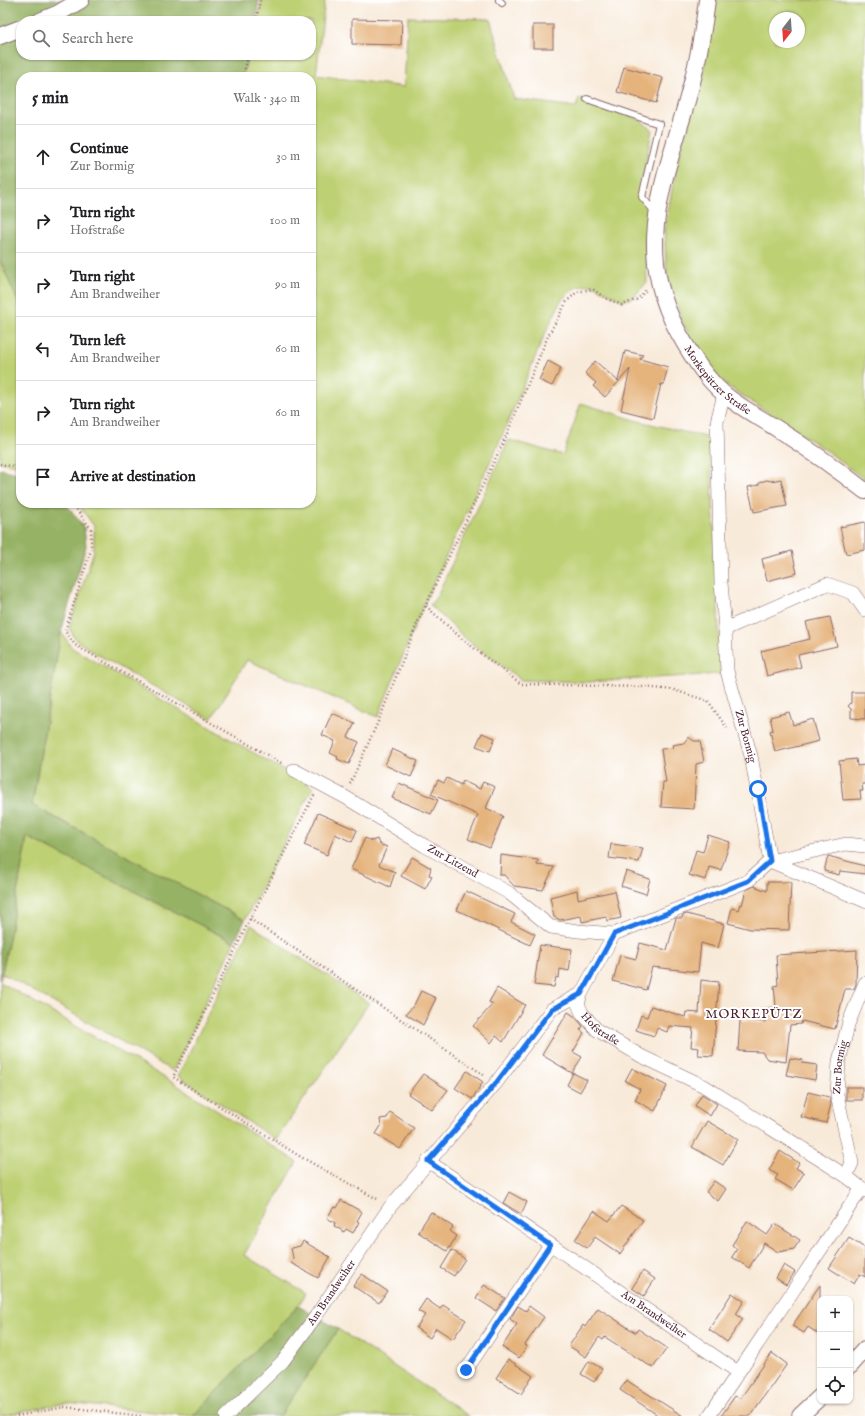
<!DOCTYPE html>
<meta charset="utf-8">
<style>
:root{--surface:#fff;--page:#f2f2f2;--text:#202124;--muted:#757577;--line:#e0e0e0}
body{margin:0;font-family:"IM FELL English",serif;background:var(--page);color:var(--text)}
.controls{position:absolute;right:12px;bottom:12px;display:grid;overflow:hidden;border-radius:8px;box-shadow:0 1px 3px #0004}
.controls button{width:36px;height:36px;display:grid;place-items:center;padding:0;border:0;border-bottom:1px solid var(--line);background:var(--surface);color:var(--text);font:20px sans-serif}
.compass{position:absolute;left:769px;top:12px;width:36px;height:36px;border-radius:50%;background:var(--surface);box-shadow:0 1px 3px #0004;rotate:197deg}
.stop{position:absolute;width:12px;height:12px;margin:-9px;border:3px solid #1a73e8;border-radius:50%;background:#fff}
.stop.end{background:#1a73e8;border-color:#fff;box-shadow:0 1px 4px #0008}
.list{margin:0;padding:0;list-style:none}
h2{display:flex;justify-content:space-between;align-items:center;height:52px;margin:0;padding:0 16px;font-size:17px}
h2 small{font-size:13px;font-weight:400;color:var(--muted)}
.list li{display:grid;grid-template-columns:26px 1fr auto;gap:12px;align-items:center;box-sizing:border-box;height:64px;padding:0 16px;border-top:1px solid var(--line)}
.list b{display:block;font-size:15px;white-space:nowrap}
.list p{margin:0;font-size:13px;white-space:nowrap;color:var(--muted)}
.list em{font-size:13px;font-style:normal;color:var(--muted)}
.icon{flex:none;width:22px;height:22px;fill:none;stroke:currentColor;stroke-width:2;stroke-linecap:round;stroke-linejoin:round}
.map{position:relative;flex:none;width:865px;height:1416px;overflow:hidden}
.search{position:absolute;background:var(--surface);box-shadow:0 1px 3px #0004;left:16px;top:16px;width:300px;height:44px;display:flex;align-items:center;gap:10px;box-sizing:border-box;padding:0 14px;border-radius:16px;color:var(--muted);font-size:15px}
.panel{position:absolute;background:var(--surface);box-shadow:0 1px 3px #0004;left:16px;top:72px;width:300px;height:436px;border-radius:16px}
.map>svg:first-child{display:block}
.green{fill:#bdd073;stroke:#84784f;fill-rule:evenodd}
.forest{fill:#96b265;stroke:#706848}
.building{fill:#e5b37c}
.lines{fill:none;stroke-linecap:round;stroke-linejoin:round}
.service-casing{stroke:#876668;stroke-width:8}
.minor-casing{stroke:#876668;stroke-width:14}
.tertiary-casing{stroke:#876668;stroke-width:18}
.path{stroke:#876668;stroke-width:2.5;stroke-dasharray:1 3;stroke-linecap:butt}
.service{stroke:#fff;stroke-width:6}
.minor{stroke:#fff;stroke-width:13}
.tertiary{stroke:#fff;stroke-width:16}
.route{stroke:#1a73e8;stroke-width:5}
.labels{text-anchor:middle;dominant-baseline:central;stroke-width:4;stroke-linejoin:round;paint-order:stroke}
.street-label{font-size:11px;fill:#4a1f2b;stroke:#fff}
.quarter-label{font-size:13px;letter-spacing:1px;fill:#4a1f2b;stroke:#fff}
</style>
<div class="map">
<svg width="865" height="1416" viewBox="0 0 865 1416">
<rect width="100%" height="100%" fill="#fff"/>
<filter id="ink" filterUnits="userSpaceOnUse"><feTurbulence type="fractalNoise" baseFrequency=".025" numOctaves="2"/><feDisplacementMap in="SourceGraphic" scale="8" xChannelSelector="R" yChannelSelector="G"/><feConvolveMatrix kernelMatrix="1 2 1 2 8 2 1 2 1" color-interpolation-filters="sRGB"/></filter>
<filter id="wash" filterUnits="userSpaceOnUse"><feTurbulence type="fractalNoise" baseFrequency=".012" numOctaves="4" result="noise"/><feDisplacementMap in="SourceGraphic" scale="16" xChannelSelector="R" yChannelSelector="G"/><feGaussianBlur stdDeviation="0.9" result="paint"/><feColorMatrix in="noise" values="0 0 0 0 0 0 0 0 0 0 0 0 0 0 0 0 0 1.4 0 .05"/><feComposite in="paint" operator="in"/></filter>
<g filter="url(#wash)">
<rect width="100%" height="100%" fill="#f8ead9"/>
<!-- green -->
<g class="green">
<polygon points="262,0 325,0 316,75 404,87 408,17 490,19 514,99 576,107 579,98 640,120 652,130 639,196 649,208 645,239 647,282 634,297 623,301 595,286 588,285 575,288 562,299 544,336 502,436 423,606 378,717 247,660 211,719 95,653 76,640 69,628 94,550 94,526 77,503 311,503 311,77 242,77 249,55 311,55 311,21 257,21"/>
<path d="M715,0H865V480L827,451L726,385L706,364L682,322L667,275L664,231L679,154L704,70ZM775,18H799V42H775Z"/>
<polygon points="0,260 21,309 21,466 0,462"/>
<polygon points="581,403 638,421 710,438 721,674 588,682 521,680 466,639 430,605 437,596 509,440 563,455"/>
<polygon points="61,632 72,648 313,787 245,920 32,805"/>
<polygon points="27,837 234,942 173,1071 2,973 9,939"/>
<polygon points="251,925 369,1003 276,1140 178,1076"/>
<polygon points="0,982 172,1082 297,1162 244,1255 306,1293 298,1306 193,1416 66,1403 0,1416"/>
<polygon points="338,1329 469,1416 280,1416"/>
</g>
<!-- forest -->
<g class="forest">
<polygon points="0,0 259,0 255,21 21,21 21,55 248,55 242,77 21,77 21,309 0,260"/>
<polygon points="0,469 21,474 21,503 64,503 71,510 84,528 86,546 61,632 32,805 245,920 234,942 27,837 9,939 0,981"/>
<polygon points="298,1306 338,1329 280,1416 193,1416"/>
</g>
<g id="blocks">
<!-- building -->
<g class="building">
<polygon points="352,19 402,20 401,45 352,44"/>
<rect x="533" y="25" width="20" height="23"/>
<polygon points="624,67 663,78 656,103 617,92"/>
<polygon points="625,351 643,355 640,359 668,367 663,385 661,384 653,418 621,410 630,369 605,397 593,386 596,383 585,373 595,361 618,381"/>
<polygon points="548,361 561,368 552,386 539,380"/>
<polygon points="781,479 787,506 754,512 748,487 758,485 760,482 767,480 771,481"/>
<polygon points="865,522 865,550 846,554 840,527"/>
<polygon points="792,551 797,573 767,581 762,559"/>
<polygon points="830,617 837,646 798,655 801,667 767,676 761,651 810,639 806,622"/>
<polygon points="851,692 865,692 865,719 851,718 851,709 848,706 851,703"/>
<polygon points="789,712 793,725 813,719 819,741 775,752 770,731 773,730 770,717"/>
<polygon points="332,713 355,723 348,737 359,742 349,764 337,759 338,757 330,753 335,741 322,735"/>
<polygon points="482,733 495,738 490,751 476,746"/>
<polygon points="688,737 694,741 700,741 704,762 696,764 694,809 661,807 663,782 666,782 661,749 673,748 672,745 684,743"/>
<polygon points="392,749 418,761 411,777 385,765"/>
<polygon points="856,759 857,766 865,765 865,784 862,784 863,791 860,791 861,799 843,800 839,761"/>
<polygon points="447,778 461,785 463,781 480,789 483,782 495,787 486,808 503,816 490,848 468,839 478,815 431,794 438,780 444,783"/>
<polygon points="399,783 438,800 431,814 392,798"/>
<polygon points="318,813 357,830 352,842 335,834 327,855 304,845"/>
<polygon points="708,835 730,842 721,870 709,867 706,880 689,875 696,850 703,852"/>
<polygon points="365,838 372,841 377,839 379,844 387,847 379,865 395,872 390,887 351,869"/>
<polygon points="611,844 643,848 639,862 609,858"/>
<polygon points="501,855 538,860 537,865 554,867 543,890 514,886 504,875 500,875"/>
<polygon points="828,856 865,866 865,874 840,871 839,875 824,871"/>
<polygon points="412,857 431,868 429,875 432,876 425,889 401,876"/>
<polygon points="626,871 650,879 646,894 621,886"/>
<polygon points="767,882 791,882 789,930 750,929 728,923 732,908 738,910 740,904 742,905 746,890 754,886 767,891"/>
<polygon points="577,890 578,899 615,891 621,918 607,921 606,917 582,922 581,916 560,920 554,917 550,897"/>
<polygon points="466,891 515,914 511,922 535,934 530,945 457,910"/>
<polygon points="687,914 724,924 718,948 701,943 698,972 652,967 646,990 613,981 620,955 636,959 640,943 667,950 676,918 682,918 683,915"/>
<polygon points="540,945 572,949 569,971 560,969 559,978 556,977 554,987 534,985"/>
<polygon points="857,950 856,984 854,989 845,989 835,1029 802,1021 801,1024 790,1025 786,1062 767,1059 762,1052 738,1051 740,1020 765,1022 764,1009 776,1007 774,986 778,985 776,955"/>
<polygon points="701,980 719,982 713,1056 698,1055 699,1048 691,1047 693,1028 669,1026 667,1032 657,1028 654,1036 636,1030 641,1015 647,1017 651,1006 685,1017 686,1012 699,1013"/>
<polygon points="497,988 525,1005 503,1042 496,1036 491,1043 473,1026 493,1004 489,1002"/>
<polygon points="421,991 436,998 423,1025 406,1014 414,1005"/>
<polygon points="568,1012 574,1016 583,1026 580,1030 584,1033 573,1052 582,1057 572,1073 542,1055"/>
<polygon points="790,1058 803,1060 802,1063 817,1065 815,1080 786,1075"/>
<polygon points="632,1068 667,1086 655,1111 635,1100 640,1089 625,1081"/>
<polygon points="467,1071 483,1082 472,1099 455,1088"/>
<polygon points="573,1073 587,1080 580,1092 567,1085"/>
<polygon points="423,1074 448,1090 432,1110 408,1094"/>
<rect x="846" y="1087" width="16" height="13"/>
<polygon points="808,1092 829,1097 831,1104 826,1123 801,1117"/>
<polygon points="702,1094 717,1104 710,1116 695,1106"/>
<polygon points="390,1112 414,1128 400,1149 376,1134 381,1126 380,1119 387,1118"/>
<polygon points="707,1121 738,1139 723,1165 692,1147"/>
<polygon points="780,1151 799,1163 796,1168 804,1173 793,1190 775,1179 778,1175 769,1170"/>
<polygon points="714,1181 726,1189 718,1201 706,1192"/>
<polygon points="509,1192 527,1202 521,1214 503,1203"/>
<polygon points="341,1200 362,1212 357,1221 359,1222 353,1233 346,1229 344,1232 338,1228 334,1226 335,1223 327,1218 334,1207 337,1208"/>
<polygon points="621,1206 643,1220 620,1254 595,1237 587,1248 575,1240 594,1211 609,1221"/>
<polygon points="431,1212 453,1227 450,1231 457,1236 447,1251 418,1232"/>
<polygon points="747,1221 767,1235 775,1224 800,1240 794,1249 778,1252 764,1243 749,1268 732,1257 737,1249 732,1245"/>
<polygon points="849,1238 865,1248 865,1277 860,1274 854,1284 829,1268"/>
<polygon points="303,1241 330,1257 318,1278 291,1263 293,1258 291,1248 300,1246"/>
<polygon points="452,1250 465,1259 454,1276 441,1268"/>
<polygon points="784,1265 795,1272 786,1285 776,1278"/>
<polygon points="643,1271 655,1279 644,1296 632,1288"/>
<polygon points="362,1274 387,1291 379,1303 353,1286"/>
<polygon points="484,1285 505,1298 496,1311 476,1298"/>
<polygon points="820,1285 820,1335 808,1327 804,1333 792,1326"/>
<polygon points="732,1293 744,1301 736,1314 743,1319 727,1342 709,1329"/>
<polygon points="426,1299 440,1309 443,1305 466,1320 453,1339 436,1328 430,1338 416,1328 425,1315 418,1311"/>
<polygon points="518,1306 526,1311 529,1306 544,1317 525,1345 527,1346 519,1358 502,1347 517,1324 510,1319"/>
<polygon points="598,1308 636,1333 638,1329 667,1348 653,1368 605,1337 603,1340 599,1337 586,1357 569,1346 583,1325 585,1327"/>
<polygon points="772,1353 787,1364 750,1416 721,1416 735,1396 740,1399"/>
<polygon points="508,1359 533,1376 521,1394 496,1378"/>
<polygon points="589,1361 602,1369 594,1382 581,1374"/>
<polygon points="626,1380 683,1416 659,1416 620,1390"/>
</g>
</g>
</g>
<g filter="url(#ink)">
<use href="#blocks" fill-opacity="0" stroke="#876668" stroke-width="1"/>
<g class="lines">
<defs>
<g id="service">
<polyline points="499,0 502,3"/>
<polyline points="587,99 659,124 642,197 655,212"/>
</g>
<g id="minor">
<path id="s1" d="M724,394L717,422L721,583L725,629L727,671L751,756L770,861L865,901"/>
<polyline points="725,629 827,584 853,593 865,610"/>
<path id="s2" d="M294,770L345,797L425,846L509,893L551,927L578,931L614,934"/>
<path id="s3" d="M865,846L846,844L770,861L748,881L614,934L581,994L578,1004L582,1013L597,1030L641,1056L704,1086L846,1176L865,1191"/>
<path id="s4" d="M428,1161L738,1372"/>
<path id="s5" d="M846,1176L852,1163L837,1095L839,1061L849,1022L865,983"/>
<polyline points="466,1370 550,1245"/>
<path id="s6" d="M226,1416L283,1361L316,1316L390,1207L496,1083L552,1009L581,994"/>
<polyline points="709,1416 862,1188"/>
</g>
<g id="tertiary">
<path id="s7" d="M707,0C704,25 700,50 694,74C671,173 624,245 685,344C696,362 707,379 723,393C739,407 759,417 776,428C807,448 836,468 865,491"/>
<polyline points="40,21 57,14 81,0"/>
<polyline points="0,36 21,28"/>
<polyline points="850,1366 865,1349"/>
<polyline points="800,1416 820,1397"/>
</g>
</defs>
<!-- service casing -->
<use href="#service" class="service-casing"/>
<!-- minor casing -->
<use href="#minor" class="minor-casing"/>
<!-- tertiary casing -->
<use href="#tertiary" class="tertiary-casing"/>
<!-- path -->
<g class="path">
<polyline points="256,21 260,0"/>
<polyline points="245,69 248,55"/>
<polyline points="0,464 21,468"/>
<polyline points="72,503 91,529 91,550 65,631 75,645 283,764"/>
<polyline points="426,606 462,639 521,684 642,687 674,690 708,701 727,728"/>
<polyline points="350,784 381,715 416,626 507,434 548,336 567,301 577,292 593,289 605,298 622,305 638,299 646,290"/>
<polyline points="314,795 250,919 173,1077 301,1157 379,1200"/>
<polyline points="250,919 484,1075"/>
<polyline points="17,1416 65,1407 141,1416"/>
</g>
<!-- service -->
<use href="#service" class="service"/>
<!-- minor -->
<use href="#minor" class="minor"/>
<!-- tertiary -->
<use href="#tertiary" class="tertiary"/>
</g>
</g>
<g class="lines" filter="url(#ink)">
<!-- route -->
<polyline class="route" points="466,1370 550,1245 428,1161 496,1083 552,1009 581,994 614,934 748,881 770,861 758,789"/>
</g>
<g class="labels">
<!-- street labels -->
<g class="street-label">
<text stroke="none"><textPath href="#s7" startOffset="405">Morkepützer Straße</textPath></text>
<text stroke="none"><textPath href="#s1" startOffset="346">Zur Bormig</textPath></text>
<text stroke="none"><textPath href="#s2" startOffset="183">Zur Litzend</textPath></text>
<text stroke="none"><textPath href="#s3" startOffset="384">Hofstraße</textPath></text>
<text stroke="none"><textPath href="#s5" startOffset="112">Zur Bormig</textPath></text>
<text stroke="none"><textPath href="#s6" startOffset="163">Am Brandweiher</textPath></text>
<text stroke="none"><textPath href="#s4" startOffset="273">Am Brandweiher</textPath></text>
</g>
<!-- quarter labels -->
<g class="quarter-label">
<text x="754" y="1014">MORKEPÜTZ</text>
</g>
</g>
</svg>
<div class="controls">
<button>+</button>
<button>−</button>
<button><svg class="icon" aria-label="locate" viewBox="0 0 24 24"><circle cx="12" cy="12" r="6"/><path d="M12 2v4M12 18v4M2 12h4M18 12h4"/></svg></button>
</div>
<svg class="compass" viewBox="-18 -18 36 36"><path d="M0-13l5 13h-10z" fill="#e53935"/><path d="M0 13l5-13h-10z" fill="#757577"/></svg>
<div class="stop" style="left:758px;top:789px"></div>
<div class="stop end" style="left:466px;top:1370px"></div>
<div class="search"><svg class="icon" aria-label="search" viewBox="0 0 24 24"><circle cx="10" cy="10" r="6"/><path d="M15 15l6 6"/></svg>Search here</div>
<section class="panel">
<h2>5 min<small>Walk · 340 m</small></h2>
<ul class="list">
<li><svg class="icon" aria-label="ahead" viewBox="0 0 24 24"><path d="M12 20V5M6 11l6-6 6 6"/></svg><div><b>Continue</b><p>Zur Bormig</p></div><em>30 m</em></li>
<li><svg class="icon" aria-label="right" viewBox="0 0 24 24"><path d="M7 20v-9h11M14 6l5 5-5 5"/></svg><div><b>Turn right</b><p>Hofstraße</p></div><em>100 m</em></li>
<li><svg class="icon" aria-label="right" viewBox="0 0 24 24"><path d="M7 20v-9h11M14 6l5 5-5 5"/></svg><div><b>Turn right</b><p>Am Brandweiher</p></div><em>90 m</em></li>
<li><svg class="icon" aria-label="left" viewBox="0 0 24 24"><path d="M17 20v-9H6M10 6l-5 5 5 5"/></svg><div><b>Turn left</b><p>Am Brandweiher</p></div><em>60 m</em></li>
<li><svg class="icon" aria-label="right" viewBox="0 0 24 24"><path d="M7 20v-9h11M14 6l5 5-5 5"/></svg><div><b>Turn right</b><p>Am Brandweiher</p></div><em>60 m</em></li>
<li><svg class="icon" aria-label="arrive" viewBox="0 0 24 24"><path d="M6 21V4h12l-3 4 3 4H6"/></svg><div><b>Arrive at destination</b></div></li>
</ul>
</section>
</div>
